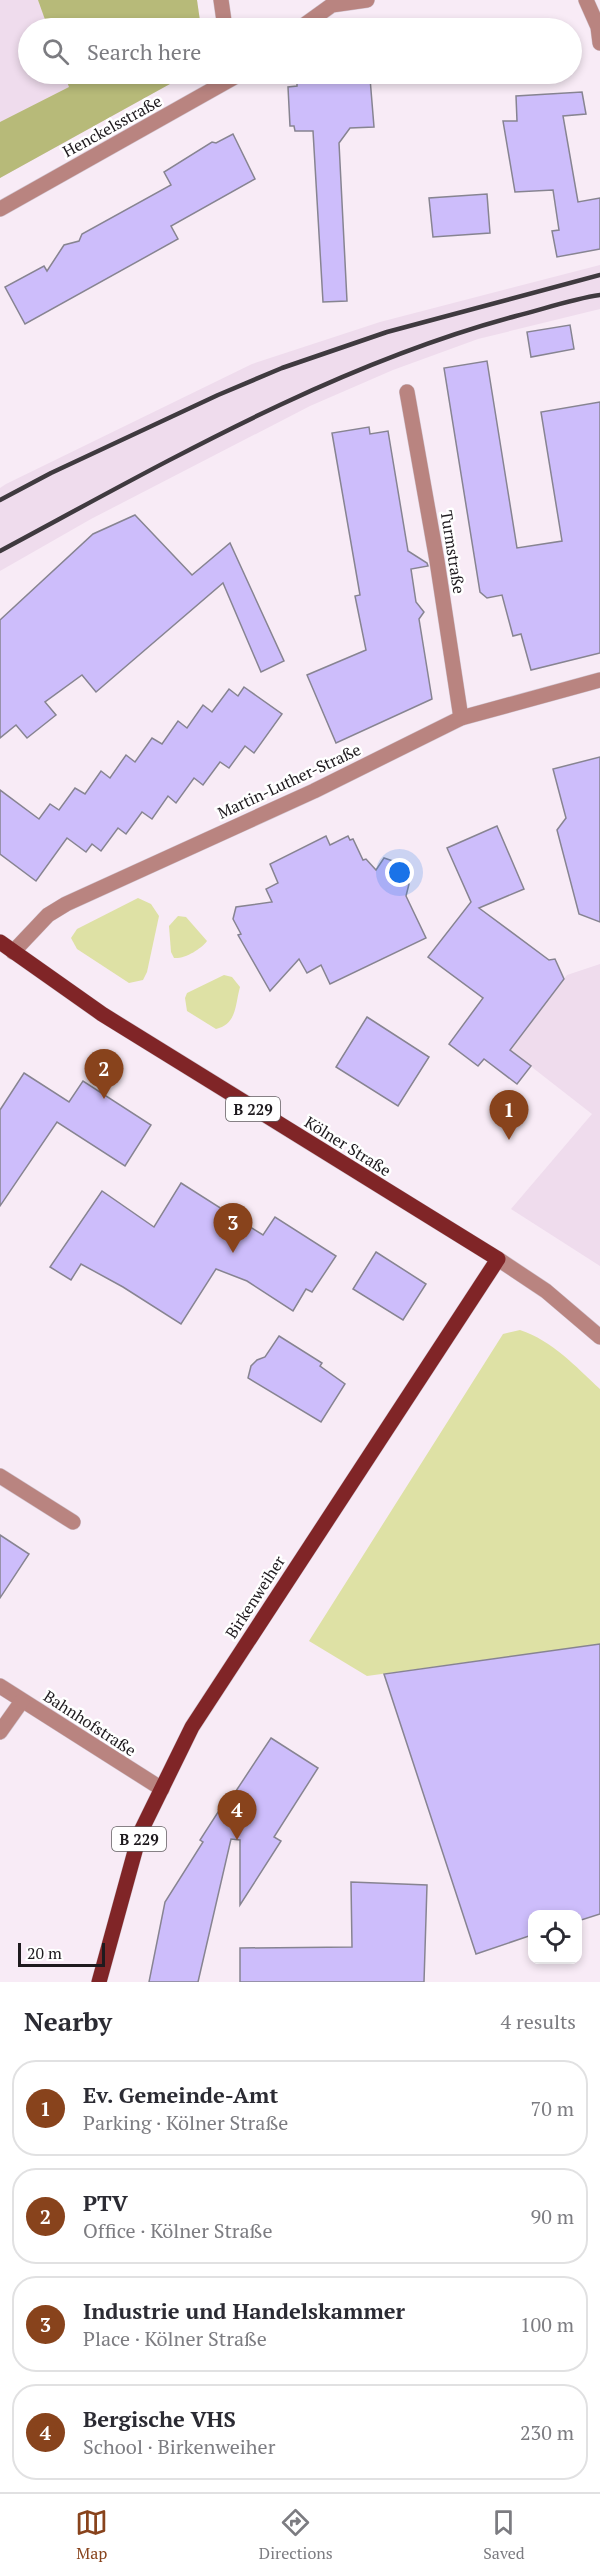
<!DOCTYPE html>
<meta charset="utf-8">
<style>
:root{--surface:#fff;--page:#f7f7f7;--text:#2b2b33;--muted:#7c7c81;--line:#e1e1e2;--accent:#88431c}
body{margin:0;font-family:"PT Serif",serif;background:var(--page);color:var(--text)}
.controls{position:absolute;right:18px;bottom:18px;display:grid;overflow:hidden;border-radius:12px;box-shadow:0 3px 9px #0003}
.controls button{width:54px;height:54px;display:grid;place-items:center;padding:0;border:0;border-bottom:2px solid var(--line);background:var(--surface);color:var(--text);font:30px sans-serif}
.scale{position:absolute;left:18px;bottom:15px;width:87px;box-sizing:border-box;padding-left:6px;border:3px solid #1e1a1e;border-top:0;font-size:16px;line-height:21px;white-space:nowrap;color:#1e1a1e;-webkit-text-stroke:4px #fff;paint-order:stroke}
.you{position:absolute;left:400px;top:873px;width:21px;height:21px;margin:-15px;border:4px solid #fff;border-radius:50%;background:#1a73e8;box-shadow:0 0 0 9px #1a73e833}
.badge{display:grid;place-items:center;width:39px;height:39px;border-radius:50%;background:var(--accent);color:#fff;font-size:20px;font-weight:700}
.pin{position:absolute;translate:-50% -50px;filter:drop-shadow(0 2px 3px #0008)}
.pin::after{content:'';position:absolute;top:32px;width:21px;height:18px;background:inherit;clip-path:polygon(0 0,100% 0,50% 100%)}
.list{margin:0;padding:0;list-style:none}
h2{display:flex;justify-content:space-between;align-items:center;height:78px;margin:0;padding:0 24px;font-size:26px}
h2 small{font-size:20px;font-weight:400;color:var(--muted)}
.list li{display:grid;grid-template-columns:39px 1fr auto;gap:18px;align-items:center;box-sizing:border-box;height:96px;margin:0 12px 12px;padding:0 12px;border:2px solid var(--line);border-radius:24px}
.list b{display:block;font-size:22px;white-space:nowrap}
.list p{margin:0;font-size:20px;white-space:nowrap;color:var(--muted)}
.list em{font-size:20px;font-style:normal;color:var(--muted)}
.icon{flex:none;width:33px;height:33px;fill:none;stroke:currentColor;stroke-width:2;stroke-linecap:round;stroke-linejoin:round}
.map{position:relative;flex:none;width:600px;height:1982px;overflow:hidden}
.search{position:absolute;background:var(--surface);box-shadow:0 3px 9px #0003;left:18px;right:18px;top:18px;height:66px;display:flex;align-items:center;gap:15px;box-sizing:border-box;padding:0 21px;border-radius:33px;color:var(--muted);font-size:22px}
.sheet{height:510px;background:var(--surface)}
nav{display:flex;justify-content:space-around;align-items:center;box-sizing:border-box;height:84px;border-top:2px solid var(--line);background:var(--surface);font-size:16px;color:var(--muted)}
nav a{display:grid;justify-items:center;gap:3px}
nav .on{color:var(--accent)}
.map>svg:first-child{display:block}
.built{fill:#efdced}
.green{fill:#dee1a5}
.forest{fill:#b7ba79}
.building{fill:#cdbdfb;stroke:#878491;stroke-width:1.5}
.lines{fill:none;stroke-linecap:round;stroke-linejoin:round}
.minor-casing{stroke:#d1c5cf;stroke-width:16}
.major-casing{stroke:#d1c5cf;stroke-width:16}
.minor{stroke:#b98480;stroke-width:15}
.major{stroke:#802527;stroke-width:15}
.rail{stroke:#3f3a3f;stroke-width:4.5}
.labels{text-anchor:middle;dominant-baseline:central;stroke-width:5;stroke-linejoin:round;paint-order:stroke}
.shield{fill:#fff;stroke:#625f62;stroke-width:1.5}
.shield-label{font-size:15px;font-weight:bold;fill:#1e1a1e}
.street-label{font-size:16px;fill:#1e1a1e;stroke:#fff}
</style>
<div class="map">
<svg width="600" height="1982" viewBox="0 0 600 1982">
<rect width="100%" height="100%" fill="#f8ebf6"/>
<!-- built -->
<g class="built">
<polygon points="0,0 197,0 201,28 28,28 28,74 188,74 0,178"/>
<polygon points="600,265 600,309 478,339 393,370 310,406 91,519 0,571 0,488 6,484 252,364 380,322"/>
<polygon points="600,964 600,1266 511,1209 592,1114 510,1050 567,975"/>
</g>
<!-- green -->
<g class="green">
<polygon points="138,898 151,904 159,916 147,972 143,980 129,983 77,949 71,938 77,929"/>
<path d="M178,916L186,917L207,941C201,949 185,959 174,958L171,952L169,926Z"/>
<path d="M224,975L232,977L240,987C235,1005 237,1024 216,1029L187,1011L185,998L187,993Z"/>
<path d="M520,1330C553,1341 575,1366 600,1389V1644L367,1676L309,1641L503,1334Z"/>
</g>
<!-- forest -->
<g class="forest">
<polygon points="38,0 197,0 201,28 48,28"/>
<polygon points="64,74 188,74 0,178 0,122 69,87"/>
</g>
<!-- building -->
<g class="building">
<polygon points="370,78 374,127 350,128 339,143 347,301 323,302 313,131 295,131 294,126 290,126 288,87 297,86 297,81"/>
<polygon points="582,92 586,114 563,116 578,202 600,198 600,249 557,257 552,231 559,230 553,190 515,192 503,121 517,121 516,96"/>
<polygon points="233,134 255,179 171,226 178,239 25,324 5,287 44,266 47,271 64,245 79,241 82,234 171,185 164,172 212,142 216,143"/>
<polygon points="487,194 490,233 433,237 429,198"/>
<polygon points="570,325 574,349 531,357 527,332"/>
<polygon points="487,361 517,548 562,541 541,412 600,402 600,653 531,670 521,634 513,636 502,595 487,598 480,592 444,368"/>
<polygon points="369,427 370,434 388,431 408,551 427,563 428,566 411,569 416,602 424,612 419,619 432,699 336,743 307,675 366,650 355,596 360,595 332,433"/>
<polygon points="135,515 192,575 230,543 284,661 261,672 223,583 96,692 82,675 45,702 56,715 27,738 16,725 0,738 0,620 93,534"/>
<polygon points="244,687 282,714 254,753 245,746 229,768 220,762 203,785 194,778 176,803 168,796 152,819 142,812 126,834 118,828 101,851 92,844 86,852 67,838 36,881 0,854 0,790 39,819 50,804 59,810 75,788 85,794 101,771 110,778 126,755 135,762 152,738 162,744 178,721 187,728 203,705 212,712 229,689 238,696"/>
<polygon points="600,757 600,922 579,914 557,830 566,818 553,769"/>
<polygon points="497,826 524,889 479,908 549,960 555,959 564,979 510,1050 531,1066 517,1084 484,1059 478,1066 449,1044 483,998 428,957 471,902 447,848"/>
<polygon points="326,836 330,845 348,836 350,840 353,839 363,860 366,859 376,870 384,858 399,863 409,884 406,896 426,938 330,984 321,965 307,973 299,959 270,991 238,935 241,934 233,919 236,907 272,902 266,889 278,883 270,864"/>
<polygon points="367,1017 429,1057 398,1106 336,1067"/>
<polygon points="24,1073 69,1102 83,1081 151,1125 125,1166 57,1122 0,1206 0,1110"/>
<polygon points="181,1183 263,1235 275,1217 336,1256 312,1292 306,1289 293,1311 247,1281 216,1269 181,1324 123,1287 81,1264 71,1280 50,1267 102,1191 154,1227"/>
<polygon points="376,1252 426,1284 403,1320 353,1289"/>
<polygon points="279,1336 322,1363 320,1366 345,1384 321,1422 248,1378 251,1366 257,1360 265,1357"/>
<polygon points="0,1535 29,1554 0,1598"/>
<polygon points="600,1644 600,1914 578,1921 578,1914 532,1914 532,1935 476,1954 384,1674"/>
<polygon points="271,1738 318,1768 274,1837 281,1841 240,1905 240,1840 231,1839 198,1982 149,1982 165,1902 203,1842 200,1840 231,1792 234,1794"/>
<polygon points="351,1882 427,1885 424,1982 240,1982 240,1948 352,1947"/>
</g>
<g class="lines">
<defs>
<g id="minor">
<polyline points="221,0 225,28"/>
<polyline points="586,0 598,27 600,43"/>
<polyline points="300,28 332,5 367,0"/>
<polyline points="0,209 240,74"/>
<polyline points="407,392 437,561 461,718"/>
<polyline points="13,952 48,915 66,904 314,791 461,718 600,680"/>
<polyline points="498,1259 546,1291 600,1337"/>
<polyline points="0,1476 73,1522"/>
<polyline points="0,1686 162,1789"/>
<polyline points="0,1732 22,1701"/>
</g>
<polyline id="major" points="0,942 102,1014 498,1259 192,1727 140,1833 99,1982"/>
</defs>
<!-- minor casing -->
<use href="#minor" class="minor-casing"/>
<!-- major casing -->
<use href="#major" class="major-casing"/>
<!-- minor -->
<use href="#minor" class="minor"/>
<!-- major -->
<use href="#major" class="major"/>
<!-- rail -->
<g class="rail">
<polyline points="0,500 51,473 218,395 282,368 387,332 600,275"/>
<path d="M0,551C166,462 333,365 516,316C544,309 572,299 600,295"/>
</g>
</g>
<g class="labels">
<!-- shield labels -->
<g class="shield">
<rect x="226" y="1097" width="54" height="24" rx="4.5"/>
<rect x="112" y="1827" width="54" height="24" rx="4.5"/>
</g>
<g class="shield-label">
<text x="253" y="1109">B 229</text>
<text x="139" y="1839">B 229</text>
</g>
<!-- street labels -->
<g class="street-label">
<text transform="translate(112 126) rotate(-29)">Henckelsstraße</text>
<text transform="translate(453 552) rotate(81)">Turmstraße</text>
<text transform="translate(289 781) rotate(-25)">Martin-Luther-Straße</text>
<text transform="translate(348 1146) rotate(32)">Kölner Straße</text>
<text transform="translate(255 1597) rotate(-57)">Birkenweiher</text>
<text transform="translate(90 1723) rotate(33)">Bahnhofstraße</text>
</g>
</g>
</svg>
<div class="controls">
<button><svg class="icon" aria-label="locate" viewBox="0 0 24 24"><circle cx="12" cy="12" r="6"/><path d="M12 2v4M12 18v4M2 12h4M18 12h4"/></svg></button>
</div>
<div class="scale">20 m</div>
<div class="you"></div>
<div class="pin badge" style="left:509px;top:1140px">1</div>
<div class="pin badge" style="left:104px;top:1099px">2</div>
<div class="pin badge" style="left:233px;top:1253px">3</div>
<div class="pin badge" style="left:237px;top:1840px">4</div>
<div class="search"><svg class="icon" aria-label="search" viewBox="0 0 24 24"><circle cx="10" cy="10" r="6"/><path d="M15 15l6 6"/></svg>Search here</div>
</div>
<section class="sheet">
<h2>Nearby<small>4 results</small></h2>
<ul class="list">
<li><span class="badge">1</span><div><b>Ev. Gemeinde-Amt</b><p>Parking · Kölner Straße</p></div><em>70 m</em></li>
<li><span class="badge">2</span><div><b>PTV</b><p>Office · Kölner Straße</p></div><em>90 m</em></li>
<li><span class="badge">3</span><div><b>Industrie und Handelskammer</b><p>Place · Kölner Straße</p></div><em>100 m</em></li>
<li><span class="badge">4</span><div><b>Bergische VHS</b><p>School · Birkenweiher</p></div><em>230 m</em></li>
</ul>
</section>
<nav>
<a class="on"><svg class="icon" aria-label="map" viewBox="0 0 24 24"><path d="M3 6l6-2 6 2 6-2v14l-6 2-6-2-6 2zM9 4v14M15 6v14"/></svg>Map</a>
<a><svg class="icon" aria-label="directions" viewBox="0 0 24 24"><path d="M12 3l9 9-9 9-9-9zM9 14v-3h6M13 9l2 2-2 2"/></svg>Directions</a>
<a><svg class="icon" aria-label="saved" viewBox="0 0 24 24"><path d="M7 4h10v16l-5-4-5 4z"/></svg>Saved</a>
</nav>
